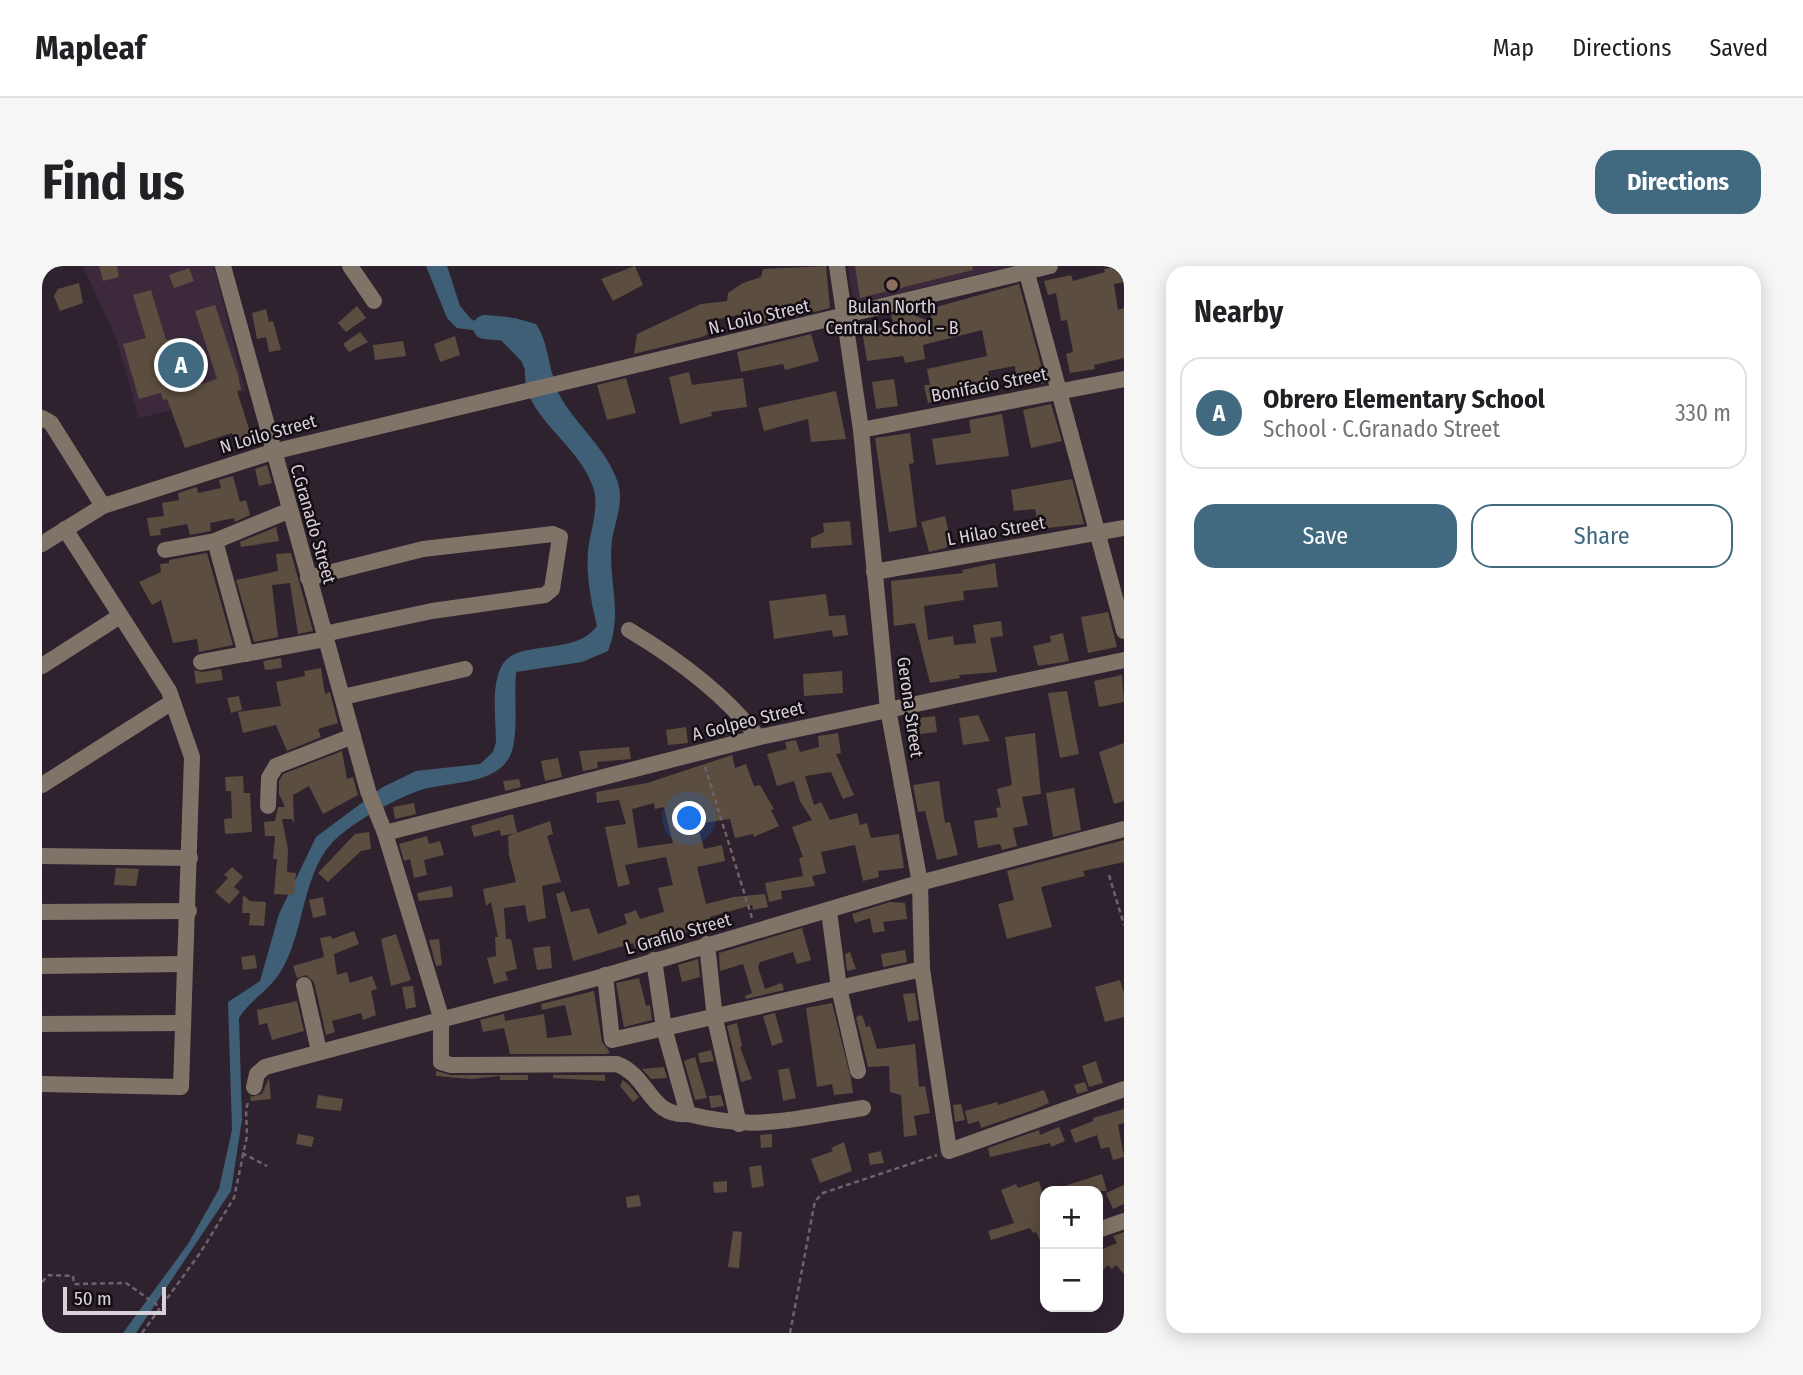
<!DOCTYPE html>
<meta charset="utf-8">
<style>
:root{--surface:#fff;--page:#f6f6f6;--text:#202124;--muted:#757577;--line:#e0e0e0;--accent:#416a80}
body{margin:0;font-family:"Fira Sans Condensed",sans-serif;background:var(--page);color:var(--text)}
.controls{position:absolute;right:21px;bottom:21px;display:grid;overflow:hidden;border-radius:14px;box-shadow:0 4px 18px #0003}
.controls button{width:63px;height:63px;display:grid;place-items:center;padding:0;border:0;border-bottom:2px solid var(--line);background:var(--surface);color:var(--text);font:35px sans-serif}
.scale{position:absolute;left:21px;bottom:18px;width:103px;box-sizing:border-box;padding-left:7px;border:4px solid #d9d1d9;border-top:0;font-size:19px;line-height:24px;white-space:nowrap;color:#d9d1d9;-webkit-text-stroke:5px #140e14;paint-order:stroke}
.you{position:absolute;left:648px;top:553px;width:24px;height:24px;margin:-18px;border:5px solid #fff;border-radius:50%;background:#1a73e8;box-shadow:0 0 0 10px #1a73e833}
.badge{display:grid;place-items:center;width:46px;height:46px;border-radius:50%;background:var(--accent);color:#fff;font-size:23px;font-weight:700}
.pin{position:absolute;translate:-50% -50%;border:4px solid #fff;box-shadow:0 2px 7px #0006}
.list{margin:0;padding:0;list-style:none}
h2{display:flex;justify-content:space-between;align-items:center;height:91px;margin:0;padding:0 28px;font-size:30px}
h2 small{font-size:23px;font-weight:400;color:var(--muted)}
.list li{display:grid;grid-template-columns:46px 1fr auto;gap:21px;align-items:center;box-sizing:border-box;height:112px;margin:0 14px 14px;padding:0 14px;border:2px solid var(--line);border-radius:21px}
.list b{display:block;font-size:26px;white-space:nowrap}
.list p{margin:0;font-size:23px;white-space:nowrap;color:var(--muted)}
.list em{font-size:23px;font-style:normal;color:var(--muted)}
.actions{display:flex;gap:14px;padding:21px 28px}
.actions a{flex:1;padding:16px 0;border:2px solid var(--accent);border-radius:21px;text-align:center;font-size:24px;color:var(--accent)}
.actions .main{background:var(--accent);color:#fff}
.map{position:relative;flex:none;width:1082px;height:1067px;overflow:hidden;border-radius:21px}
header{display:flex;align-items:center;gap:42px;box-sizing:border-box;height:98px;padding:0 35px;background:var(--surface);border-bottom:2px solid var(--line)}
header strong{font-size:33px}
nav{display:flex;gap:38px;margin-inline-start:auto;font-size:24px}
.intro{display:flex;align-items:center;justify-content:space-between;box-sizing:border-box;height:168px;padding:0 42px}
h1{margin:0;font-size:49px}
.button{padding:18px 32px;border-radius:21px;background:var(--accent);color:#fff;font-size:24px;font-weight:700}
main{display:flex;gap:42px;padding:0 42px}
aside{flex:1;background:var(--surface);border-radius:21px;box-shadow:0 4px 18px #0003}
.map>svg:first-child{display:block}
.built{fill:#3c2a3c}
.water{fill:#3e5f75}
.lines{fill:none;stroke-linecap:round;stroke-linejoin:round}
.river{stroke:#3e5f75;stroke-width:24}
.building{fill:#5b4d3f;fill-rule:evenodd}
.path{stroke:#6d626d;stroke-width:2.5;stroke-dasharray:5 3.5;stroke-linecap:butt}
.minor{stroke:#807367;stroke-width:16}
.education-dot{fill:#8d6e63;stroke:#140e14;stroke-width:2.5}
.labels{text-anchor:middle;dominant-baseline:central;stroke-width:5;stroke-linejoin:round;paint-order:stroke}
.poi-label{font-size:18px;fill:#d9d1d9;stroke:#140e14}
.street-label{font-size:18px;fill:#d9d1d9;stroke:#140e14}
</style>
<header>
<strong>Mapleaf</strong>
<nav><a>Map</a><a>Directions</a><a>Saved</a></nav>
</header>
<div class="intro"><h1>Find us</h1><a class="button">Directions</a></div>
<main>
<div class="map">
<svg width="1082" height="1067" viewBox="0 0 1082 1067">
<rect width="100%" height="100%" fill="#2f222f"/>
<!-- built -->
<g class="built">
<polygon points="41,0 172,0 203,125 97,152 74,72"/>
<polygon points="806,0 969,0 812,38"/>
</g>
<!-- water -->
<path class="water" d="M384,0H405L418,40L429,53L437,57L473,52L494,58C508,79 506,105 517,128C533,159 565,182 576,217C582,237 573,255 570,274C565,314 582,344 566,385L540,396L474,406C472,430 476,458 471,481C462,522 405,514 376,525C349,535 319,552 297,570C259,602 264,665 239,705C228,724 208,734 197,752L200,854L189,925L94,1067H81L146,978L177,923L190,864L186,736L218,715L237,648L274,571L341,521L374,505L438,498L451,486L454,476C454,454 449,421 459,401C473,371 532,392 555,360C549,335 544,310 546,285C548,266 558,240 551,221C539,185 500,161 487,129C478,109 488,89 481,71L415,62L405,52Z"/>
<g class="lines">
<!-- river -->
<polyline class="river" points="443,61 465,63 490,89 499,112"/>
</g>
<!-- building -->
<g class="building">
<polygon points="57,0 75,0 77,11 61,15"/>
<polygon points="593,0 601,19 571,35 559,13"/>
<polygon points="784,0 788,42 722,58 719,44 663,56 666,68 660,71 592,88 595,68 659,38 685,35 686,27 701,17 719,11 721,3"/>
<polygon points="813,0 930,0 931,4 818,32"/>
<polygon points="1081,0 1082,16 1072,18 1076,44 1082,42 1082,92 1052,99 1053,103 1028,107 1024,88 1031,86 1025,54 1019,55 1014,27 1006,29 1002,15 1029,9 1031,15 1063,6 1062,3"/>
<polygon points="147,2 152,15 132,22 127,9"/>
<polygon points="37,17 41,37 18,45 12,30 16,23"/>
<polygon points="977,18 1004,117 975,120 973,100 946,105 950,126 886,137 882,119 888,119 885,103 945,90 940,64 881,79 883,93 863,97 861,90 825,95 820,64 852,59 849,49 863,46 890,56 887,43"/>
<polygon points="109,24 124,74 129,73 143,123 175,113 153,45 173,39 196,109 199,124 195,125 210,172 193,177 190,167 143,182 125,133 121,134 119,127 97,133 81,78 104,72 91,29"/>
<polygon points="315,40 324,52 304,66 296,57"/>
<polygon points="224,43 227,56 231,55 239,84 227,86 224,71 215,73 210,47"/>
<polygon points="318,66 326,76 307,86 301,78"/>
<polygon points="769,68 777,95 743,104 741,98 699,106 695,86"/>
<polygon points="413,70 418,89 398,96 392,78"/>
<polygon points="361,75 364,90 333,94 331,79"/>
<polygon points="647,106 650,119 701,112 705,141 669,146 670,150 638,158 627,111"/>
<polygon points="584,112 594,147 565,154 555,119"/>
<polygon points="852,113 856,140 834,143 830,116"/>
<polygon points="794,125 804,173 769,176 766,153 722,165 716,142"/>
<polygon points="1009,138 1020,175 989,182 981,144"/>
<polygon points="960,148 967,190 894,199 890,173 929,167 927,154"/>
<polygon points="868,167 872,197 867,198 875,261 847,266 833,172"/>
<polygon points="225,199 230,217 217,220 213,203"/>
<polygon points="191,210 198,236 204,234 208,249 193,256 192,252 168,257 169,265 148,269 145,258 118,263 119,269 108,270 105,252 122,250 120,237 137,234 136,227 155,221 156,227 179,222 177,214"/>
<polygon points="1030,213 1042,258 997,263 993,243 972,245 969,224"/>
<polygon points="903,250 910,280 887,286 879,256"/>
<polygon points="808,255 810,279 769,282 769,272 782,266 781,257"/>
<polygon points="234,261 237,275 199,281 198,276"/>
<polygon points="165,287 191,379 157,386 155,373 131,377 119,334 110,339 97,316 119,306 118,298 127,297 127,294"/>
<polygon points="249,287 271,365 256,368 248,317 230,319 236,371 212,376 194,314 236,305 234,288"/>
<polygon points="953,297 956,321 921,325 922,334 882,340 886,374 911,370 912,379 934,377 931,359 959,355 961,370 948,372 955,406 917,409 918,412 888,417 873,357 852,360 849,315 921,307 920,304"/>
<polygon points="784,328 787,350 803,349 806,369 791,371 790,364 732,373 727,335"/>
<polygon points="1066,346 1075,381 1046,387 1039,351"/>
<polygon points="1021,367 1027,395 996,400 991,380 1009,376 1008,370"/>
<polygon points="239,392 240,402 223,404 221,395"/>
<polygon points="279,402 283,428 288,426 296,457 276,463 279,471 245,485 234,459 201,467 196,446 239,440 234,416 263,410 262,405"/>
<polygon points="179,403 181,414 154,418 152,404 160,406"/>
<polygon points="800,405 801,427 762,430 761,408"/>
<polygon points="1080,409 1082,436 1057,441 1052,415"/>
<polygon points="1025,425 1037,488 1018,492 1006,427"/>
<polygon points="197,430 200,444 189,447 185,432"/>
<polygon points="936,449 948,475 921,479 917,452"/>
<polygon points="893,450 895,466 878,468 876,452"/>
<polygon points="684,451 695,463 698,465 684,469 680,452"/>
<polygon points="644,461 646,477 626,479 624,464"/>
<polygon points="796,467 799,487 794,488 812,529 801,533 789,506 763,510 772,539 779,536 788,554 815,547 818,559 825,557 829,572 857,568 862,602 836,605 837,611 821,615 813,579 779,586 784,607 770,610 773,620 739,625 740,633 727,636 723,617 761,610 757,592 761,591 750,561 770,554 758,535 752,515 735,520 725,488 745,483 743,476 754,474 758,486 777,481 776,470"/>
<polygon points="993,467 999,528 980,531 986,559 971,562 975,580 960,584 958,578 936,582 932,555 956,551 954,542 959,541 955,523 970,519 963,471"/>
<polygon points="1082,477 1082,535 1072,538 1057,486"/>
<polygon points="587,481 589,493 555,496 556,502 541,505 537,485"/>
<polygon points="300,485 305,513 311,511 316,529 281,548 267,520 251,529 252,558 250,553 240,553 246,583 245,606 254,607 252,629 232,628 235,593 231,593 233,570 223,570 222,556 233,555 236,541 243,541 237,528 237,515 241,508"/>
<path d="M690,489L693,502L704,498L712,520L718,519L732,543L729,544L737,560L712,571L711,568L693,572L688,553L655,558L662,583L680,579L683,595L655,601L664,638L692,631L723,628L726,641L711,644L710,639L668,651L670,659L647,665L624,676L623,671L593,682L591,677L531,695L514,628L522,625L529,646L547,642L556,668L585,658L582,648L587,647L594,644L598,653L622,646L616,622L631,619L624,591L583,599L588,618L576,621L563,561L584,558L577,534L555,537L554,526L605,517ZM612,537L613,543L622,541L631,577L596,582L590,543Z"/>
<polygon points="516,492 520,511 503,515 499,495"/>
<polygon points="201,510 202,527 208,527 210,566 183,568 182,553 190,552 189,525 184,525 183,511"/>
<polygon points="477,513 479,521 463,525 461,515"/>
<polygon points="897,515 903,557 908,556 916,589 895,594 883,545 876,546 871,519"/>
<polygon points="1032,522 1039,564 1011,571 1004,527"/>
<polygon points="372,537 374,548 353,553 351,541"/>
<polygon points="471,548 475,567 459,570 458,564 432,571 429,560"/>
<polygon points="508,555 511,568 505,570 519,616 500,620 504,652 486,656 483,639 462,642 464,673 469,673 475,703 463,706 466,714 452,718 445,692 454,690 453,671 456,671 449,636 444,640 441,623 474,616 467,589 466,570"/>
<polygon points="327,566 329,583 319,585 286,616 276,607 313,568"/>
<polygon points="385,570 387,578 398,575 402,589 382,594 385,609 372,612 368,593 362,595 357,578"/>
<polygon points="1082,574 1082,596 1041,605 1043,610 999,621 1010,661 965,673 956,638 972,634 965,605"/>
<polygon points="190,601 201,611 192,621 198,626 187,638 173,626 186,612 182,609"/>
<polygon points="74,602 97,603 94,620 72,619"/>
<polygon points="410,620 411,631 377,635 375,627"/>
<polygon points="201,629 208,635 224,636 222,660 207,659 208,647 200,647"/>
<polygon points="281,631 284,649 271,652 267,634"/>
<polygon points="848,636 863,637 865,653 841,656 843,665 831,667 828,652 813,657 810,648"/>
<polygon points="760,662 769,694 755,698 751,686 718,696 716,701 723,723 740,717 742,724 704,733 703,730 710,727 701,698 678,705 677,687"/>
<polygon points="312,665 317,678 292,688 295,709 305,706 308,717 330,710 335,723 329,725 334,749 321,754 319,747 290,755 293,766 284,769 272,716 264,709 255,712 251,700 282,691 278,672 289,670 290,673"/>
<polygon points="354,668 369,714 349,720 339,673"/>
<polygon points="397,673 400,699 394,700 387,674"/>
<polygon points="508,680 510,702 495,704 491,682"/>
<polygon points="863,684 865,696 841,701 839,688"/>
<polygon points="808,686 814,703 805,705 803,688"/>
<polygon points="213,689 215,702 201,704 199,691"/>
<polygon points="656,693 658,711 640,716 636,699"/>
<polygon points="597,712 604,740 608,739 610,754 582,761 574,717"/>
<polygon points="1078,714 1082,727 1082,751 1063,756 1053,721"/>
<polygon points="371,720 374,741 364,743 360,721"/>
<polygon points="552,725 560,776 568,786 565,788 468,788 462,762 441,766 438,754 462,748 463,755 502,748 505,772 530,769 523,739 500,744 499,738"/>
<polygon points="873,727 877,754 866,756 861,728"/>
<polygon points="255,735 262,765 230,774 225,757 217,759 215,744"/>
<polygon points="790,737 809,813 811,827 792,829 790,818 775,821 764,742"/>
<polygon points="733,747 741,776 730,780 721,750"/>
<polygon points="820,749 824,761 828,760 835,783 873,778 877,821 883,820 888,847 872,850 875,869 862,871 859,829 848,826 847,800 826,801 814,751"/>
<polygon points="695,757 700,780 698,781 710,813 699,816 685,760"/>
<polygon points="669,784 672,795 658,797 656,787"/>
<polygon points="653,791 665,832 653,834 642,795"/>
<polygon points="1054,795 1061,817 1047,821 1040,800"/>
<polygon points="622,801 625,812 609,813 600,803"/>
<polygon points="747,802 754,832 741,835 736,804"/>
<polygon points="394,805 409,809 486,809 486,814 458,814 458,810 429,813 394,810"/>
<polygon points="511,809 563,809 563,815 511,812"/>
<polygon points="227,812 229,833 209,835 208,831 220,828"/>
<polygon points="581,814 587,819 597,831 591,836 578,820"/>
<polygon points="1043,816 1046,825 1035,828 1032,819"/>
<polygon points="1002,824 1007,837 991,844 939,862 937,855 926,858 923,845 955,836 956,839"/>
<polygon points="276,829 301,833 299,845 274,842"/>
<polygon points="679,829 682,840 669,842 667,830"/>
<polygon points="919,838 923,854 913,856 911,839"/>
<polygon points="1082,843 1082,857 1076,859 1082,891 1071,894 1067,881 1059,883 1055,869 1033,877 1028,864 1051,855 1051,852"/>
<polygon points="1017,861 1023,875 1009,881 1008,877 948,891 946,882 997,864 998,869"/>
<polygon points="256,868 272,871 270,881 254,878"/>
<polygon points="730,868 730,881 719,882 718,869"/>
<polygon points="802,876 810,905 778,917 769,893 791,885 789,882"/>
<polygon points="839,885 842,897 828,899 826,888"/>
<polygon points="719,899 722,920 710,922 707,901"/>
<polygon points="1060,908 1065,925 1016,925 1016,922"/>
<polygon points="685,915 685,926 672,927 671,916"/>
<polygon points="997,915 1000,926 1003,925 1003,984 994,966 991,967 988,962 949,974 946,965 972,957 959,924 974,918 976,922"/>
<polygon points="1082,919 1082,938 1071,943 1064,927"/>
<polygon points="597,929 599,940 585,942 584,931"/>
<polygon points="691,965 700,966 697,1002 686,1001"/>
<polygon points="1082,966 1082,1008 1074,999 1070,1003 1066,999 1056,1009 1056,985 1075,977 1071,970"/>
</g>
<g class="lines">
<!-- path -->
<g class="path">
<polyline points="663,501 710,652"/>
<polyline points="1067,609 1082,659"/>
<polyline points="200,887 225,900"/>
<polyline points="0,1016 7,1009 31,1010 32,1018 84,1017 118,1041"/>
<polyline points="100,1067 158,987 192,932 205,870 204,843 207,834"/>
<polyline points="748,1067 773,935 781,927 895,889"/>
</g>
<!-- minor -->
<g class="minor">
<path d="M181,0L326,525L343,567L399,751V796L409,799L575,798C608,811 607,851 646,848"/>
<polyline points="308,0 332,35"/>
<polyline points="795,0 819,164 846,443 878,617 880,703 907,885 1082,823"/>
<polyline points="983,0 1082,365"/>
<polyline points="0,152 9,157 61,240"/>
<polyline points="819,164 1082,113"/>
<polyline points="173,275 204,388"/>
<polyline points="0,278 61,240 230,186 1008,0"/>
<polyline points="123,284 173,275 246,245"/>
<polyline points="832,306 1082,262"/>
<polyline points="266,312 381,283 511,268 518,271 510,323 503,329 390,345 282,368"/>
<path d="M587,364C634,392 683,429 716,471"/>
<polyline points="159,396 284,373"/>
<polyline points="0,400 78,350"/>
<polyline points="301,431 423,403"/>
<polyline points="0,519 130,436"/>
<polyline points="226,540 227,512 234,500 311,470"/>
<polyline points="343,567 718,471 1082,394"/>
<polyline points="0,590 148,592"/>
<polyline points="787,645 797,722 816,805"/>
<polyline points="0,646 147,645"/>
<polyline points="665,678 673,753 697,858"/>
<path d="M612,694L622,762L646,848C718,866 752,852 821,842"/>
<polyline points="0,700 141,698"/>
<polyline points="563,709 570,774 880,703"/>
<polyline points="262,719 277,785"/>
<polyline points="0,758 139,757"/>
<polyline points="0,818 139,821 150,491 127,425 23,263"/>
<polyline points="212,821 215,808 223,801 559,711 870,619 1082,563"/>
<polyline points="1056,964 1082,955"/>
</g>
</g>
<!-- markers -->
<circle class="education-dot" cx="850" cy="19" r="7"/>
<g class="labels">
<!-- poi labels -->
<g class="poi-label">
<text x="850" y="41">Bulan North<tspan x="850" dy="21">Central School – B</tspan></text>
</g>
<!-- street labels -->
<g class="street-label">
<text transform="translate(717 51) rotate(-13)">N. Loilo Street</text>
<text transform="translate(947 119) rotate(-11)">Bonifacio Street</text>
<text transform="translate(226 168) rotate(-16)">N Loilo Street</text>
<text transform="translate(271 258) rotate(74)">C.Granado Street</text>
<text transform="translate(954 265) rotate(-10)">L Hilao Street</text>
<text transform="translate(868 441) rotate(82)">Gerona Street</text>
<text transform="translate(706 455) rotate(-14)">A Golpeo Street</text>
<text transform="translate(636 668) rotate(-16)">L Grafilo Street</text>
</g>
</g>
</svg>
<div class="controls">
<button>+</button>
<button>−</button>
</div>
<div class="scale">50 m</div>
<div class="you"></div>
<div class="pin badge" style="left:139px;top:99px">A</div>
</div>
<aside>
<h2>Nearby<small></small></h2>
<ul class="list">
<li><span class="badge">A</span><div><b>Obrero Elementary School</b><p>School · C.Granado Street</p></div><em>330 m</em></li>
</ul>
<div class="actions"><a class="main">Save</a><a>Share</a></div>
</aside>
</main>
